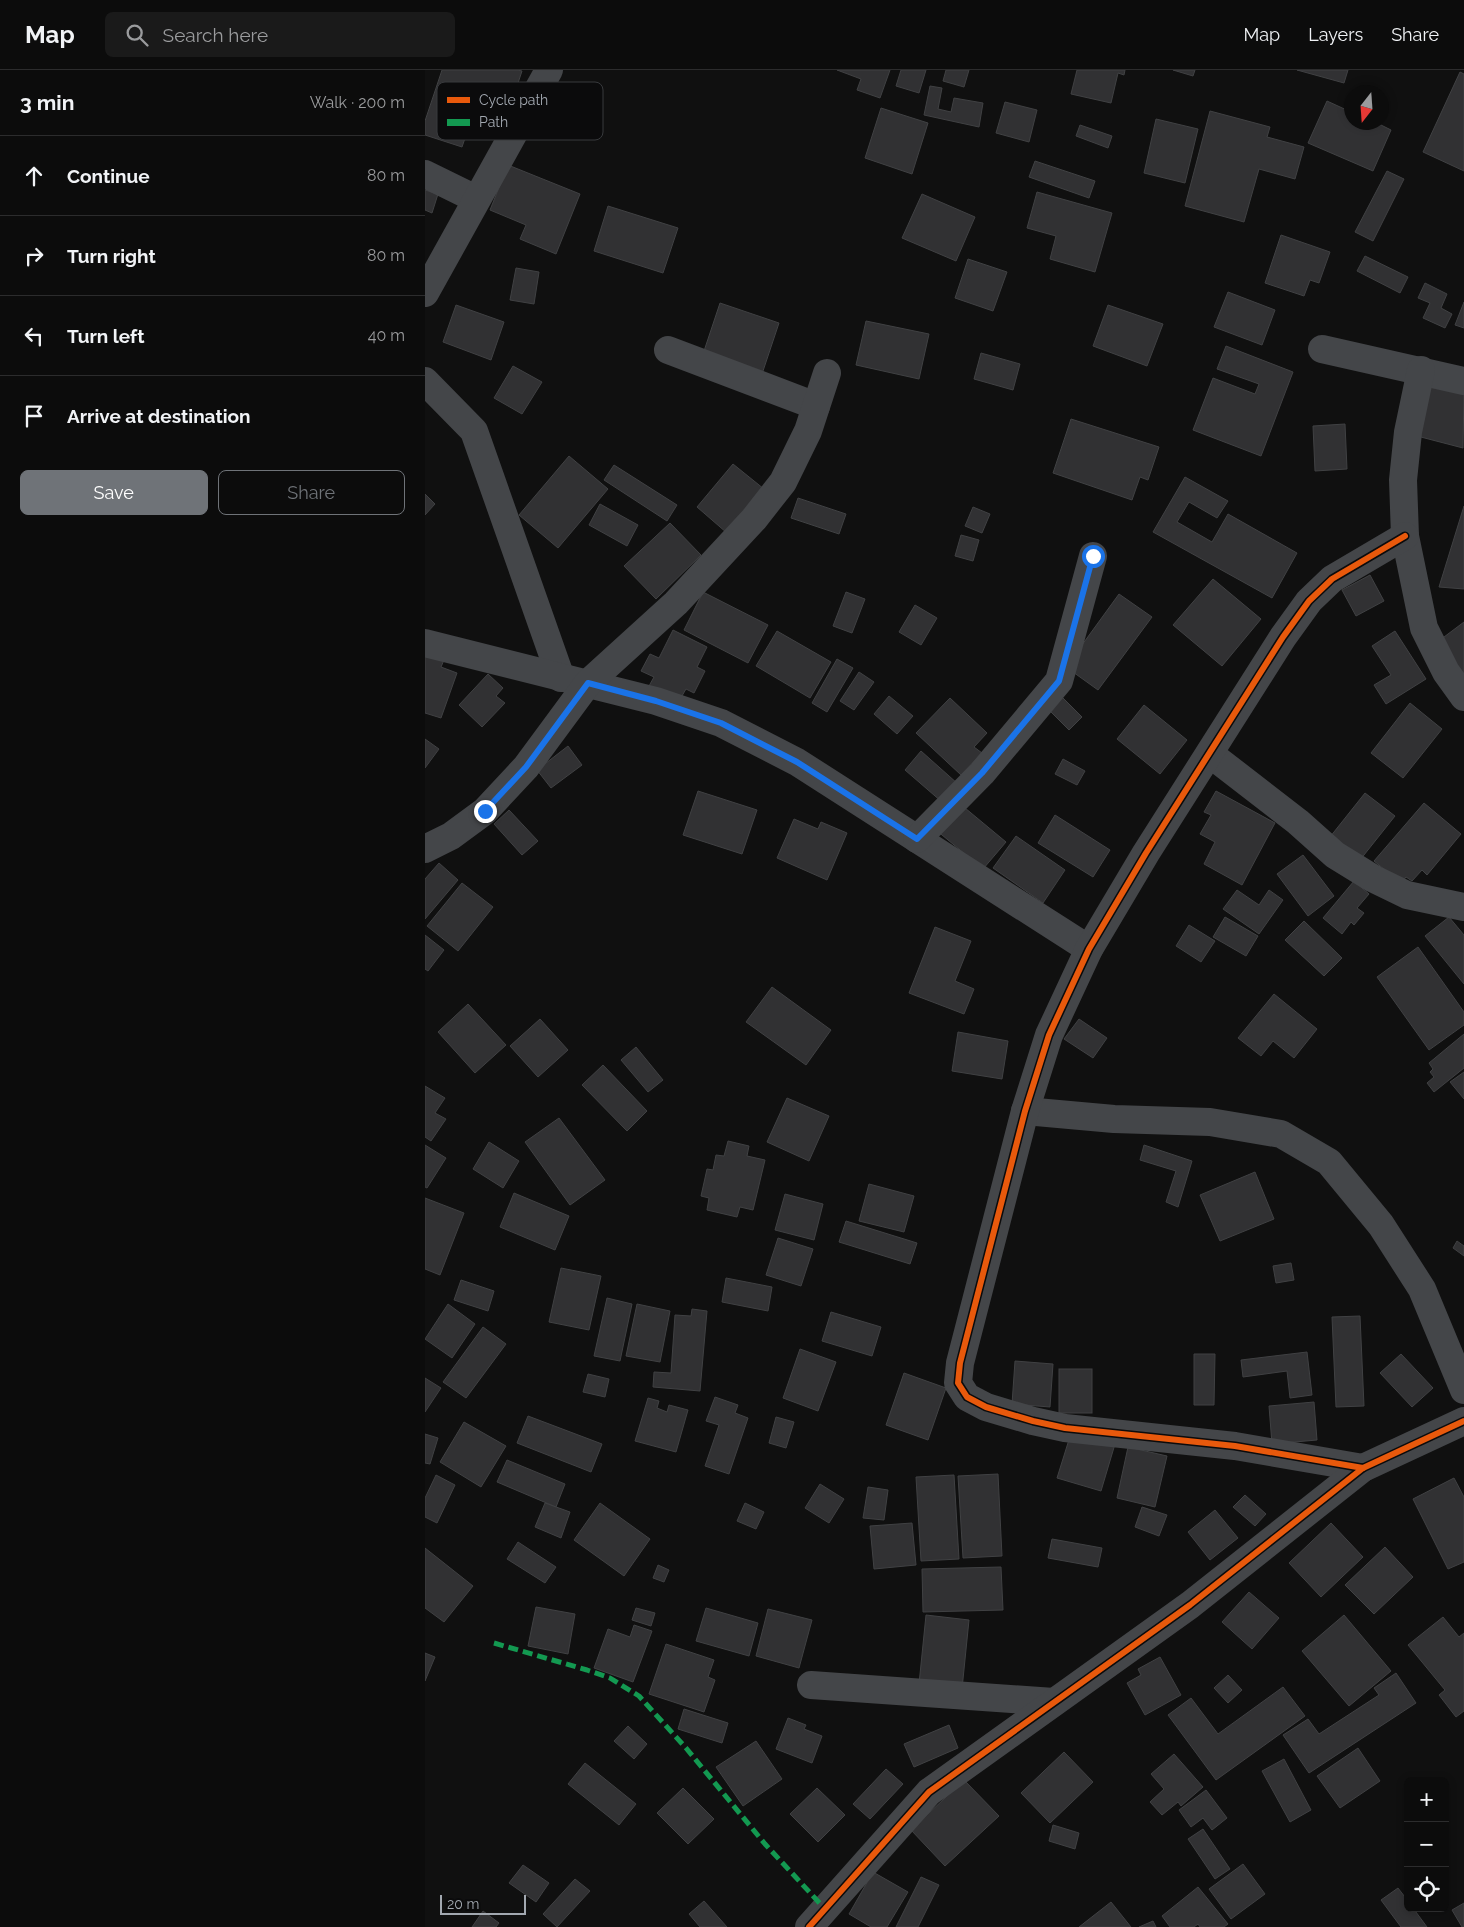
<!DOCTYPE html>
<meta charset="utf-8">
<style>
:root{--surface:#0c0c0c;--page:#1a1a1a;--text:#f1f3f6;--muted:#9a9b9d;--line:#2c2c2d;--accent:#6f7378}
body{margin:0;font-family:Raleway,sans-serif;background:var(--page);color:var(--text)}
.controls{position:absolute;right:15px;bottom:15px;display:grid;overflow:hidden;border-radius:8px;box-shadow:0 2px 8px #0003}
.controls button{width:45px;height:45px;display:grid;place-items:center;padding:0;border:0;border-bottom:1px solid var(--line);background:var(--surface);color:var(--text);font:25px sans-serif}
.compass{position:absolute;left:919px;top:15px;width:45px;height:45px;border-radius:50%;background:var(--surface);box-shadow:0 2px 8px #0003;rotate:197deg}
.scale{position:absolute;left:15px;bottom:12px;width:86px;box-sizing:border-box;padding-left:5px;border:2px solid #a2a8b0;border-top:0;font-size:14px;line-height:18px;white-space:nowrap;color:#a2a8b0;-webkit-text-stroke:4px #0b0b0c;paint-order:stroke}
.stop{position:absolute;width:15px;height:15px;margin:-11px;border:4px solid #1a73e8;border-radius:50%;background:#fff}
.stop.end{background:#1a73e8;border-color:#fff;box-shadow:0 1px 5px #0008}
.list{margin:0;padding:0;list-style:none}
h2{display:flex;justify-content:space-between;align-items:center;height:65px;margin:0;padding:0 20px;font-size:21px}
h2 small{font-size:16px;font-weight:400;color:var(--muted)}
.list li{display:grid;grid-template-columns:32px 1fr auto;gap:15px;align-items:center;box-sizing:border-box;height:80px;padding:0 20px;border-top:1px solid var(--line)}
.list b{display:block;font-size:19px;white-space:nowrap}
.list em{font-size:16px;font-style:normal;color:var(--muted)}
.actions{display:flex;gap:10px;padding:15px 20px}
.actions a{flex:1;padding:11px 0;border:1px solid var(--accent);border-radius:8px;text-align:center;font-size:18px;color:var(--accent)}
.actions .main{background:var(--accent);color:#fff}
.icon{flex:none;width:28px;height:28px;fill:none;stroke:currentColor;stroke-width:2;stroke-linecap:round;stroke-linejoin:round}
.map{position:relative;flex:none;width:1039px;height:1857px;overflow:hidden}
header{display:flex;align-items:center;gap:30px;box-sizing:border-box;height:70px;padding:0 25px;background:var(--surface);border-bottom:1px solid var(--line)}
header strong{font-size:24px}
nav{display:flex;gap:28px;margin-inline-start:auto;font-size:18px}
.search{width:350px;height:45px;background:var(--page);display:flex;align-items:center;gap:12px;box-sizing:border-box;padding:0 18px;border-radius:8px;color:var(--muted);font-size:19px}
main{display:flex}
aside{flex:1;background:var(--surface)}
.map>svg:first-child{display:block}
.building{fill:#313133;stroke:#404143}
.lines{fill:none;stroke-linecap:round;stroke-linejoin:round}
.minor{stroke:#444649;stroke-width:28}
.quiet{stroke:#139951;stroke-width:5;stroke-dasharray:10 5;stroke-linecap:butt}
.cycleway-casing{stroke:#0b0b0c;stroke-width:9}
.cycleway{stroke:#e8590c;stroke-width:6}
.route{stroke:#1a73e8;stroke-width:6}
.key{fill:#0b0b0c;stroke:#383a3d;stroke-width:1}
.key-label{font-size:14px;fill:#a2a8b0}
</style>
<header>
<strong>Map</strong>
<div class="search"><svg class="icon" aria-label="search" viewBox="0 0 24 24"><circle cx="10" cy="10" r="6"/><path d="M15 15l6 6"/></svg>Search here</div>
<nav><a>Map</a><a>Layers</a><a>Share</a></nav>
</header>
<main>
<aside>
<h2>3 min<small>Walk · 200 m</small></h2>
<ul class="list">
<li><svg class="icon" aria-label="ahead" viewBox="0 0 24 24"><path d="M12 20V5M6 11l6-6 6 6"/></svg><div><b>Continue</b></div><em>80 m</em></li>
<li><svg class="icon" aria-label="right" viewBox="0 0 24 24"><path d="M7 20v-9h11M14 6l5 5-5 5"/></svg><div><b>Turn right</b></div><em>80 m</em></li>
<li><svg class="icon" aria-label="left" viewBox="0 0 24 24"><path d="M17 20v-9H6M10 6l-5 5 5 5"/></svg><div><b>Turn left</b></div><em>40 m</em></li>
<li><svg class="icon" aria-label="arrive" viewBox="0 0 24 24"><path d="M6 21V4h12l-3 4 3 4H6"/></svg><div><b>Arrive at destination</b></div></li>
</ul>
<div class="actions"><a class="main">Save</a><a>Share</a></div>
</aside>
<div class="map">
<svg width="1039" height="1857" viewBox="0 0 1039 1857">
<rect width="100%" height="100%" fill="#101010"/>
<!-- building -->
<g class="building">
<polygon points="17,0 93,0 97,1 84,40 53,30 37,77 0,65 0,51"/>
<polygon points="412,0 465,0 455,28 432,20 436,9"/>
<polygon points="476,0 501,0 494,23 471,16"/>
<polygon points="521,0 544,0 539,17 518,11"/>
<polygon points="652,0 700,0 699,5 693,3 686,33 646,24"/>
<polygon points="748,0 770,0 768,6"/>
<polygon points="872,0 923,0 919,13"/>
<polygon points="1035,2 1039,4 1039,101 998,82"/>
<polygon points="505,16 517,18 513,39 526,42 529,28 558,33 554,57 499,45"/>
<polygon points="902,31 926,42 926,52 950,52 966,60 948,101 883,73"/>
<polygon points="580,32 612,40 604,72 571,63"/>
<polygon points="456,38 503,53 487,104 440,88"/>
<polygon points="785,41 845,57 842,67 879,77 870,109 834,99 819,152 760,136"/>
<polygon points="731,49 773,59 760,113 719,103"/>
<polygon points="655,55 687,66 683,78 651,66"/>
<polygon points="610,91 670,111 664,128 604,107"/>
<polygon points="83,95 155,124 131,184 95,169 101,155 65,140"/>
<polygon points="962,101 979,109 948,171 930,162"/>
<polygon points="0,120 13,124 7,143 0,140"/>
<polygon points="612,122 687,143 670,202 625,189 631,166 602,158"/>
<polygon points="497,124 550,147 531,191 477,168"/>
<polygon points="183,136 253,158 238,203 169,181"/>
<polygon points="856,165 905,182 894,213 885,210 879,226 840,213"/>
<polygon points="940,186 983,207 975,223 932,201"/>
<polygon points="543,189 582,202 568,241 530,228"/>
<polygon points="91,198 114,202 109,234 85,230"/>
<polygon points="1000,213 1022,224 1016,238 1027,244 1020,258 998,248 1005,233 993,228"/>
<polygon points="803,222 850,240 837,275 789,257"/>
<polygon points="1039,232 1039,258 1030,255"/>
<polygon points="295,233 354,253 335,310 276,290"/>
<polygon points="31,235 79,252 66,290 18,272"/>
<polygon points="683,235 738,254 722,296 668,276"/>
<polygon points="441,251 504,264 494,309 431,295"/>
<polygon points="801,276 868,302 836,386 768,360 788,308 830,324 834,314 792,299"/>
<polygon points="556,283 595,294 588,320 549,309"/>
<polygon points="88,296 117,312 97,344 69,328"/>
<polygon points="1006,311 1039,319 1038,378 992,366"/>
<polygon points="646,349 734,377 723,410 715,407 707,430 628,403"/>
<polygon points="920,354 922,399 890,401 888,356"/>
<polygon points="144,386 183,419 133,478 94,445"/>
<polygon points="308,394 339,419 302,463 272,437"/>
<polygon points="189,395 252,435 242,451 179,410"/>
<polygon points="760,407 803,431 792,448 764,432 752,452 787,472 803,444 872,483 847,528 728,462"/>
<polygon points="0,424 10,434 0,445"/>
<polygon points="373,428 421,444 414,464 366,448"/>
<polygon points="175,434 213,455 202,476 164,455"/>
<polygon points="1039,436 1039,519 1014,517"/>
<polygon points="548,437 565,444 557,463 540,456"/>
<polygon points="245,453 276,485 231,529 199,496"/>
<polygon points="536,465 554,470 548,491 530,486"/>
<polygon points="945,505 959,531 931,546 917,520"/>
<polygon points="788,509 836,549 797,596 748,555"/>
<polygon points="278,522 343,555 323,593 259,560"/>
<polygon points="421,522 440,529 427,563 408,556"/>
<polygon points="694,524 727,547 673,620 641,597"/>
<polygon points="490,535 512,548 496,575 474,562"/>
<polygon points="1039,552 1039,612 1011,573"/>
<polygon points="248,560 282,577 272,597 280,601 269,623 261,619 254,631 224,616 229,607 216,601 225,584 234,588"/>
<polygon points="352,561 406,592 385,628 331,596"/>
<polygon points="970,561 1001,609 961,634 949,615 966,605 947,576"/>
<polygon points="0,583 19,590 16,597 32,603 16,648 0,643"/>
<polygon points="412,589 428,598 402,642 387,633"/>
<polygon points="434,602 449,612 429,640 415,631"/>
<polygon points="63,604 78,618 71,626 80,633 57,657 34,635"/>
<polygon points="632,622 657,647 644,660 619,635"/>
<polygon points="464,626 488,646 472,664 449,644"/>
<polygon points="525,628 562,663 549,677 557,683 536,705 491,663"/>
<polygon points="985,633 1017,659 978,708 946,683"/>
<polygon points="719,635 762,670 735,704 692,669"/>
<polygon points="0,669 14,679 0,698"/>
<polygon points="143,676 157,695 126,718 112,700"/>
<polygon points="496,681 533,714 517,732 480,700"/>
<polygon points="638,689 660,701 652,715 630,704"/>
<polygon points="273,721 332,740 317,784 258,765"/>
<polygon points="791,721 850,753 817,815 779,794 790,772 775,764 786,745 779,742"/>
<polygon points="940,723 970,746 935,790 905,767"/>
<polygon points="534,733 581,772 558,799 511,760"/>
<polygon points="999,733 1036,764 1002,805 997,800 987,811 981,807 976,813 949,791"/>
<polygon points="84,740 113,771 97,785 69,754"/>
<polygon points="630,745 685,780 668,807 613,773"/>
<polygon points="369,749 393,759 396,752 422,763 402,810 352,788"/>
<polygon points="591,766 640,800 618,833 568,798"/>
<polygon points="878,785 909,826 883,846 852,804"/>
<polygon points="14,793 33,810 0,849 0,809"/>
<polygon points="929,811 944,824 932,838 939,843 929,855 926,852 917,864 898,848"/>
<polygon points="37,813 68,837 33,881 2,856"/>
<polygon points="812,820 834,835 844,820 858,830 834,864 798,839"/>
<polygon points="800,847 833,866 821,886 788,867"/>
<polygon points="1024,847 1039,865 1039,914 1000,866"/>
<polygon points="879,851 917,888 899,906 860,870"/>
<polygon points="764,855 790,871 776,892 751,876"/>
<polygon points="510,857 546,871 530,911 549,919 539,944 484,923"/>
<polygon points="0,865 19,880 3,901 0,899"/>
<polygon points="993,877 1039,942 1039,955 1004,980 952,907"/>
<polygon points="347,917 406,960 381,995 321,952"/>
<polygon points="849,924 892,959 869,988 848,971 836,986 813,968"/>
<polygon points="43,934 81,975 50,1003 13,962"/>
<polygon points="115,949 143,980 113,1007 85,976"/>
<polygon points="654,949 682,968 668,988 639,969"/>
<polygon points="533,962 583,971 577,1009 527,1001"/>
<polygon points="1039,964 1039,998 1009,1022 1002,1013 1009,1007 1005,1002 1008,999 1004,993"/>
<polygon points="211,977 238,1010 223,1022 196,990"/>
<polygon points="178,995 222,1041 202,1061 157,1015"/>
<polygon points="1039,1002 1039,1029 1025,1012"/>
<polygon points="0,1016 20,1028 10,1043 21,1049 6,1071 0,1067"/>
<polygon points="362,1028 404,1046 384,1091 342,1072"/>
<polygon points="134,1048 180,1110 145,1135 100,1072"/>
<polygon points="303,1071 324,1076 322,1086 340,1090 328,1140 315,1137 312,1147 282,1140 284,1128 276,1126 282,1099 288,1100 291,1085 299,1086"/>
<polygon points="64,1072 94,1091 78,1118 48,1099"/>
<polygon points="0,1075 21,1088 2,1118 0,1117"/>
<polygon points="719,1075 767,1091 753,1137 741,1132 751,1101 715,1090"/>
<polygon points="830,1102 849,1149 795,1171 775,1125"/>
<polygon points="444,1114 489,1126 479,1162 434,1151"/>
<polygon points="89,1123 144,1146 130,1180 75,1157"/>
<polygon points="360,1124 398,1134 389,1170 350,1160"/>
<polygon points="0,1128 39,1143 15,1205 0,1199"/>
<polygon points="421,1151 492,1173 485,1194 414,1172"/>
<polygon points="353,1168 388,1179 376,1216 341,1205"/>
<polygon points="1032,1171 1039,1176 1039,1186 1028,1178"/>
<polygon points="866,1193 869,1210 851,1213 848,1196"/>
<polygon points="136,1198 176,1206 164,1260 124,1252"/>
<polygon points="301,1208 347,1217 343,1241 297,1232"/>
<polygon points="36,1210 69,1221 63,1241 29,1230"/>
<polygon points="182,1228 207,1234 195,1291 169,1286"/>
<polygon points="23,1234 50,1254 27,1288 0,1269"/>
<polygon points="212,1234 245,1241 235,1292 201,1286"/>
<polygon points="267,1239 282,1241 275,1321 228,1317 229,1302 246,1303 250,1245 266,1246"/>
<polygon points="406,1242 456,1257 447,1286 397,1271"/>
<polygon points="935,1246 939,1336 911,1337 907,1247"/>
<polygon points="58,1257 81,1274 41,1328 18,1312"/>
<polygon points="375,1279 411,1292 393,1341 358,1328"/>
<polygon points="882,1282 887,1325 865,1328 862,1301 818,1307 816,1290"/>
<polygon points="769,1284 790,1284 789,1335 769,1335"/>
<polygon points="976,1284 1008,1318 987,1337 955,1303"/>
<polygon points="590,1291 628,1294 625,1337 587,1334"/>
<rect x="634" y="1299" width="33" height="44"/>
<polygon points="479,1303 521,1318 503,1370 461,1355"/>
<polygon points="163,1304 184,1309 180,1327 158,1322"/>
<polygon points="0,1308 16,1318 0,1342"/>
<polygon points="290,1327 313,1335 310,1343 323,1348 304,1404 280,1396 294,1355 281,1351"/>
<polygon points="223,1328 234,1331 232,1338 242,1342 244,1335 263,1340 251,1382 210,1371"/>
<polygon points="889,1332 892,1370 847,1374 844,1336"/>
<polygon points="103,1346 177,1374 166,1402 92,1373"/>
<polygon points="351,1347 369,1352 361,1378 344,1373"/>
<polygon points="39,1352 81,1376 56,1417 15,1392"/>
<polygon points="647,1360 690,1374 676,1421 632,1408"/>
<polygon points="0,1364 13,1368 5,1394 0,1393"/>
<polygon points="703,1377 742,1386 730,1437 692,1428"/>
<polygon points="82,1390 140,1414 131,1437 72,1412"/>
<polygon points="573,1404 577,1486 538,1488 533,1406"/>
<polygon points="11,1405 30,1415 12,1453 0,1447 0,1428"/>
<polygon points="529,1405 534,1489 496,1491 491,1407"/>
<polygon points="1029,1408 1039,1427 1039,1492 1023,1499 988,1429"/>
<polygon points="395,1414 419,1429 404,1453 380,1438"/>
<polygon points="443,1417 463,1420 459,1450 438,1448"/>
<polygon points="820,1425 841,1444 830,1456 808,1437"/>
<polygon points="120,1433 145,1442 136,1468 110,1457"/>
<polygon points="175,1433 225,1469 199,1506 149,1470"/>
<polygon points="320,1433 339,1442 331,1459 312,1451"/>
<polygon points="717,1437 742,1445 734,1466 710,1457"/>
<polygon points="790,1440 813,1468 785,1490 763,1462"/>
<polygon points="487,1453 491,1495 449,1499 445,1456"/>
<polygon points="906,1453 938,1487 896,1527 864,1493"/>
<polygon points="627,1469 677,1478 673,1497 623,1488"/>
<polygon points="93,1472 131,1497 120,1513 82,1489"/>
<polygon points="960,1477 988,1507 949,1544 920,1515"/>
<polygon points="0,1478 48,1516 19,1552 0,1538"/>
<polygon points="233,1495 244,1500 239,1512 228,1508"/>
<polygon points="576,1497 578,1540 498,1542 497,1499"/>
<polygon points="824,1522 854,1548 827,1579 797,1552"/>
<polygon points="111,1537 150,1544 143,1584 103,1576"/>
<polygon points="211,1538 230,1543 226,1556 207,1550"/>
<polygon points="281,1538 333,1553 324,1586 271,1571"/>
<polygon points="343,1539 387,1550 374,1598 331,1586"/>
<polygon points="501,1545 544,1550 537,1619 494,1614"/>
<polygon points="919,1545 966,1601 924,1636 877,1581"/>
<polygon points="1018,1547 1034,1567 1039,1563 1039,1641 1031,1647 1014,1625 1020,1620 983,1575"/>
<polygon points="209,1555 227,1561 208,1612 169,1598 183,1559 205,1567"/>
<polygon points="241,1574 289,1590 283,1607 290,1610 279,1642 224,1624"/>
<polygon points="0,1583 10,1587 0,1611"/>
<polygon points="735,1587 756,1625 720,1645 702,1613 716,1605 713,1599"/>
<polygon points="971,1603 991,1633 884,1703 858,1665 883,1649 894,1664 954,1625 949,1618"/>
<polygon points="803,1605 817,1620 803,1633 789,1618"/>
<polygon points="858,1617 880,1646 791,1710 743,1645 766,1628 793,1664"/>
<polygon points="259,1639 303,1653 297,1673 253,1659"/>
<polygon points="363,1648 381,1655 379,1659 397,1666 387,1693 351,1679"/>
<polygon points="524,1655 533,1678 489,1697 479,1674"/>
<polygon points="203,1656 222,1674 209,1689 189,1671"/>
<polygon points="331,1671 357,1709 318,1736 291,1697"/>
<polygon points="933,1678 955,1711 915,1738 892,1706"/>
<polygon points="639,1682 668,1712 625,1753 596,1723"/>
<polygon points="749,1684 778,1717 756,1736 753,1732 737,1745 725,1732 739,1719 726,1704"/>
<polygon points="859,1689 886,1740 865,1752 837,1701"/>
<polygon points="160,1693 211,1734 194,1755 143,1714"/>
<polygon points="461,1699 478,1714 445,1749 428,1734"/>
<polygon points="539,1710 574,1746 520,1796 486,1760"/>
<polygon points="258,1718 289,1749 263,1774 232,1743"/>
<polygon points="392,1718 420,1745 393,1772 365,1744"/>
<polygon points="781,1720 802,1748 787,1760 778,1748 766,1757 754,1740"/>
<polygon points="628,1755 654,1763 650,1779 624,1771"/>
<polygon points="778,1759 805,1799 790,1809 763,1769"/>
<polygon points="818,1794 840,1824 806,1849 784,1819"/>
<polygon points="98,1795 124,1813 111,1832 84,1813"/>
<polygon points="448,1802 483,1822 462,1857 446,1857 424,1844"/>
<polygon points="496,1807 514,1815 493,1857 471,1857"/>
<polygon points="150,1809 165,1821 132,1857 118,1844"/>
<polygon points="773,1817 803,1854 799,1857 775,1857 773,1854 769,1857 745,1857 737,1846"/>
<polygon points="973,1818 983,1831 983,1838 988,1838 1002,1857 976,1857 956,1830"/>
<polygon points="279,1831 302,1857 275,1857 264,1844"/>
<polygon points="686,1832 706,1857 654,1857"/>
<polygon points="1039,1833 1039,1857 1037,1857 1027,1840"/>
<polygon points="58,1841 74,1853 71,1857 47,1857"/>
<polygon points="728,1851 731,1857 714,1857"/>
</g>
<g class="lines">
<!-- minor -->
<g class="minor">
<polyline points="0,104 51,129"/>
<polyline points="0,223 124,0"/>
<polyline points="897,279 1039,311"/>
<polyline points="243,280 391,336"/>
<polyline points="996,300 983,362 978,410 980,466 999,558 1021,602 1039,627"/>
<polyline points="0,311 49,361 136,608"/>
<polyline points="0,573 231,631 296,653 372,692 664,879"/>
<polyline points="785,684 873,752 910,785 949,809 982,825 1039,837"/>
<polyline points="492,769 557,703 634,611 668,486"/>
<polyline points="0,779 26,766 60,741 101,697 163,613 251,533 329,449 358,412 383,361 402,303"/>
<polyline points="600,1041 689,1049 785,1052 856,1064 904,1092 956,1155 997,1219 1039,1320"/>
<polyline points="938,1398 810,1376 640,1358 608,1351 561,1337 542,1327 533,1313 535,1293 600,1041 624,965 664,879 721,783 858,567 884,531 907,509 980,466"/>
<polyline points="386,1615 629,1632"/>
<polyline points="384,1857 504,1722 765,1535 938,1398 1039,1351"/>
</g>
<!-- quiet -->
<polyline class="quiet" points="69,1573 162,1600 185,1608 214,1626 261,1678 340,1774 401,1840"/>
<defs>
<g id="cycleway">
<polyline points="938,1398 810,1376 640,1358 608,1351 561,1337 542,1327 533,1313 535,1293 600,1041 624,965 664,879 721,783 858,567 884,531 907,509 980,466"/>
<polyline points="384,1857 504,1722 765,1535 938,1398 1039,1351"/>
</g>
</defs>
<!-- cycleway casing -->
<use href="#cycleway" class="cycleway-casing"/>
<!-- cycleway -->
<use href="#cycleway" class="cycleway"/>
</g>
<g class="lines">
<!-- route -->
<polyline class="route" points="60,741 101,697 163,613 231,631 296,653 372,692 492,769 557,703 634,611 668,486"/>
</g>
<!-- legend -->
<rect x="12" y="12" width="166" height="58" rx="8" class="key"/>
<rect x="22" y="27" width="23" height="6" fill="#e8590c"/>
<rect x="22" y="49" width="23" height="7" fill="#139951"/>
<g class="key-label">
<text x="54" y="35">Cycle path</text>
<text x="54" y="57">Path</text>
</g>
</svg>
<div class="controls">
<button>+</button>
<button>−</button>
<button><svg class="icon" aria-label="locate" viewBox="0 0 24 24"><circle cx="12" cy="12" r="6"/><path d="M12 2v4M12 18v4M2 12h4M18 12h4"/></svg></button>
</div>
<svg class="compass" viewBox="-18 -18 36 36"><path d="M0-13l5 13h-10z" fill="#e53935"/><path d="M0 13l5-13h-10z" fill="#9a9b9d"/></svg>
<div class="scale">20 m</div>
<div class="stop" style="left:668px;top:486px"></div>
<div class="stop end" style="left:60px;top:741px"></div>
</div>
</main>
